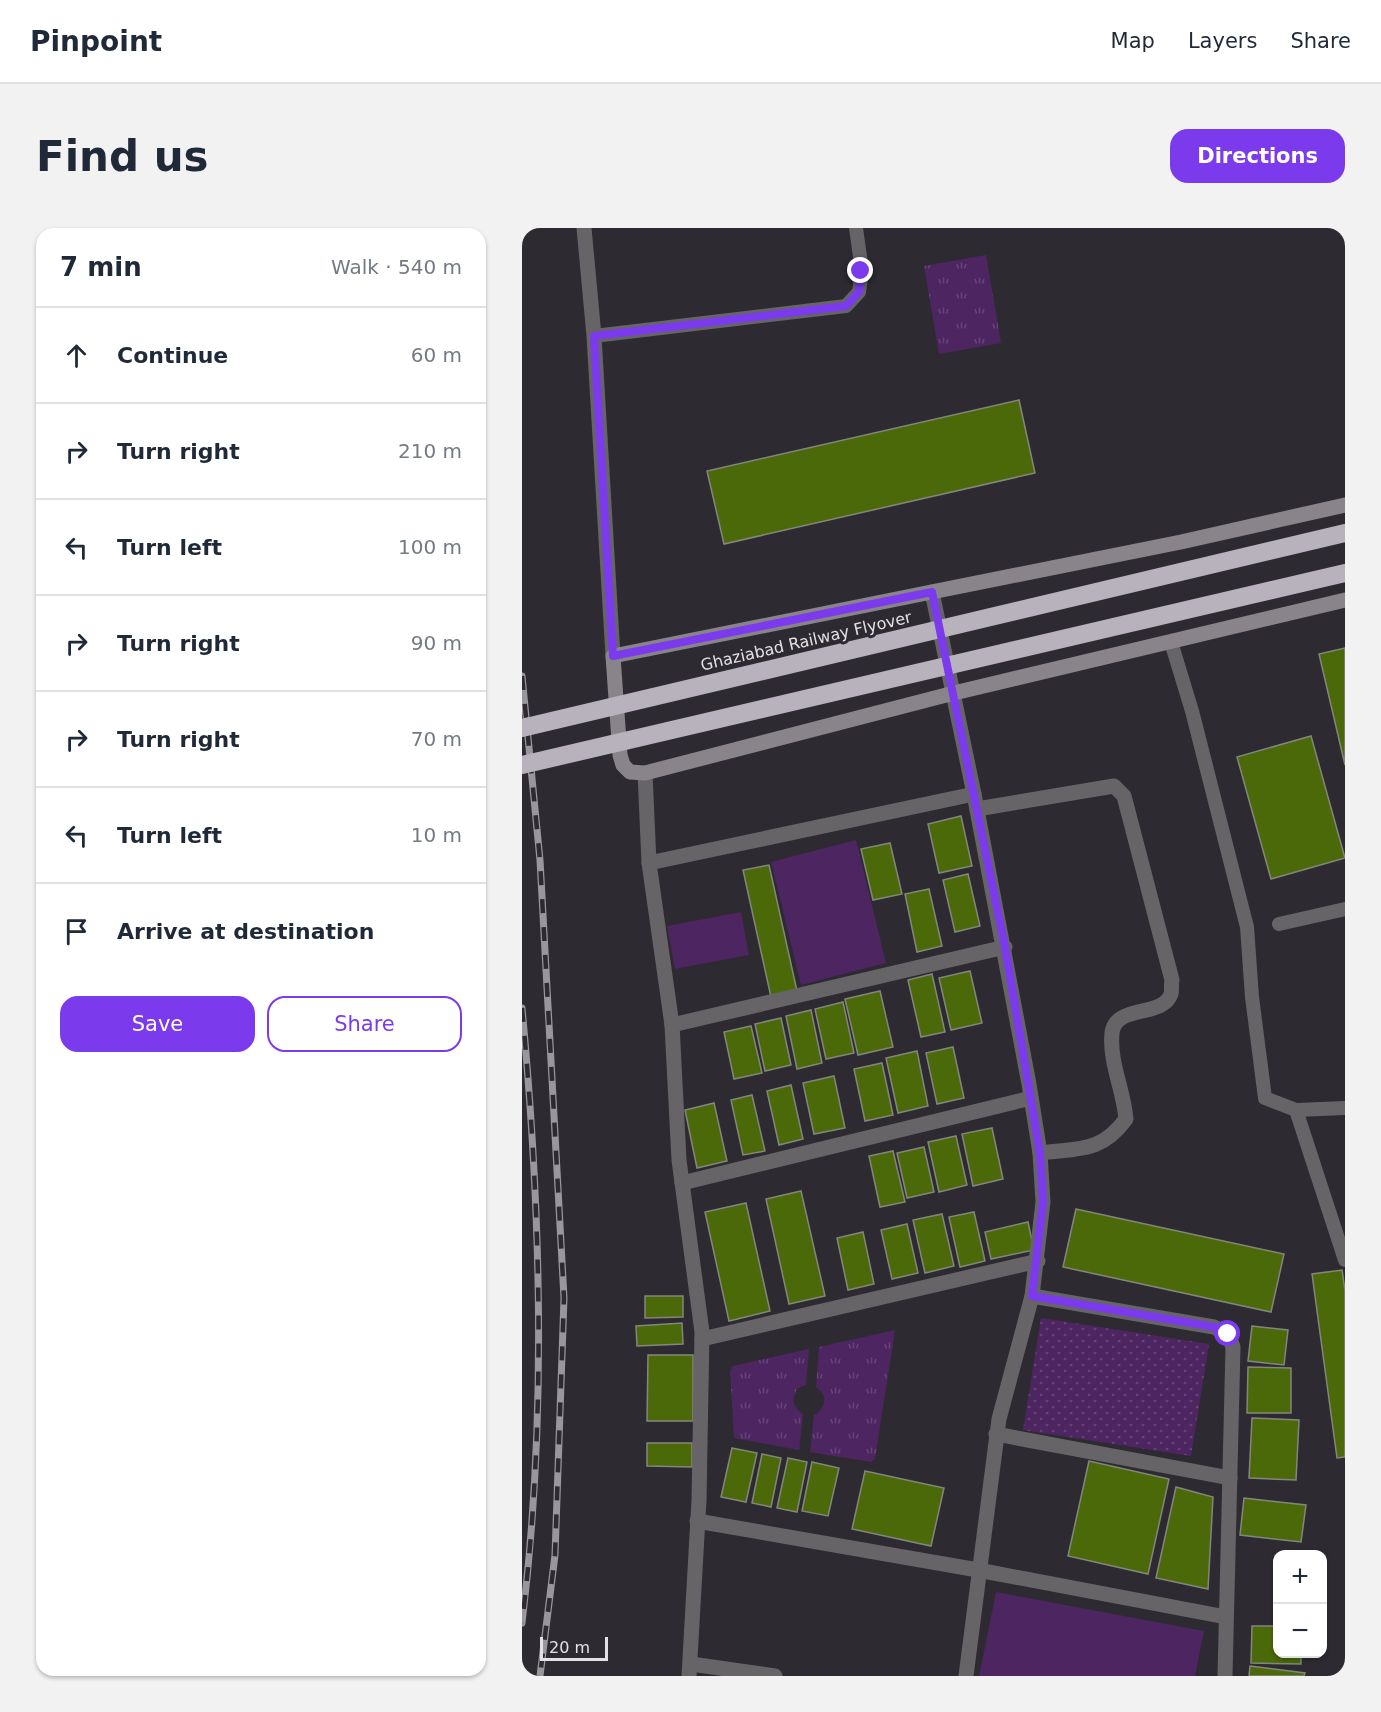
<!DOCTYPE html>
<meta charset="utf-8">
<style>
:root{--surface:#fff;--page:#f2f2f3;--text:#1f2937;--muted:#747a83;--line:#e0e1e3;--accent:#7c3aed}
body{margin:0;font-family:"DejaVu Sans",sans-serif;background:var(--page);color:var(--text)}
.controls{position:absolute;right:18px;bottom:18px;display:grid;overflow:hidden;border-radius:12px;box-shadow:0 2px 4px #0004}
.controls button{width:54px;height:54px;display:grid;place-items:center;padding:0;border:0;border-bottom:2px solid var(--line);background:var(--surface);color:var(--text);font:30px sans-serif}
.scale{position:absolute;left:18px;bottom:15px;width:68px;box-sizing:border-box;padding-left:6px;border:3px solid #e3e1e5;border-top:0;font-size:16px;line-height:21px;white-space:nowrap;color:#e3e1e5;-webkit-text-stroke:4px #2e2a31;paint-order:stroke}
.stop{position:absolute;width:18px;height:18px;margin:-14px;border:4px solid #7c3aed;border-radius:50%;background:#fff}
.stop.end{background:#7c3aed;border-color:#fff;box-shadow:0 2px 6px #0008}
.list{margin:0;padding:0;list-style:none}
h2{display:flex;justify-content:space-between;align-items:center;height:78px;margin:0;padding:0 24px;font-size:26px}
h2 small{font-size:20px;font-weight:400;color:var(--muted)}
.list li{display:grid;grid-template-columns:39px 1fr auto;gap:18px;align-items:center;box-sizing:border-box;height:96px;padding:0 24px;border-top:2px solid var(--line)}
.list b{display:block;font-size:22px;white-space:nowrap}
.list em{font-size:20px;font-style:normal;color:var(--muted)}
.actions{display:flex;gap:12px;padding:18px 24px}
.actions a{flex:1;padding:14px 0;border:2px solid var(--accent);border-radius:18px;text-align:center;font-size:21px;color:var(--accent)}
.actions .main{background:var(--accent);color:#fff}
.icon{flex:none;width:33px;height:33px;fill:none;stroke:currentColor;stroke-width:2;stroke-linecap:round;stroke-linejoin:round}
.map{position:relative;flex:none;width:823px;height:1448px;overflow:hidden;border-radius:18px}
header{display:flex;align-items:center;gap:36px;box-sizing:border-box;height:84px;padding:0 30px;background:var(--surface);border-bottom:2px solid var(--line)}
header strong{font-size:28px}
nav{display:flex;gap:33px;margin-inline-start:auto;font-size:21px}
.intro{display:flex;align-items:center;justify-content:space-between;box-sizing:border-box;height:144px;padding:0 36px}
h1{margin:0;font-size:42px}
.button{padding:15px 27px;border-radius:18px;background:var(--accent);color:#fff;font-size:21px;font-weight:700}
main{display:flex;gap:36px;padding:0 36px}
aside{flex:1;background:var(--surface);border-radius:18px;box-shadow:0 2px 4px #0004}
.map>svg:first-child{display:block}
.grass{fill:url(#grass-tufts)}
.park{fill:#4d2561}
.garden{fill:url(#garden-dots)}
.building{fill:#4c690a;stroke:#82877d;stroke-width:1.5}
.lines{fill:none;stroke-linecap:round;stroke-linejoin:round}
.lane{stroke:#676468;stroke-width:14}
.street{stroke:#676468;stroke-width:15}
.secondary{stroke:#88848a;stroke-width:15}
.rail-casing{stroke:#9a979c;stroke-width:7}
.rail{stroke:#2e2a31;stroke-width:4.5;stroke-dasharray:14;stroke-linecap:butt}
.highway-bridge{stroke:#b8b2bc;stroke-width:18}
.route{stroke:#7c3aed;stroke-width:8}
.labels{text-anchor:middle;dominant-baseline:central;stroke-width:6;stroke-linejoin:round;paint-order:stroke}
.street-label{font-size:16px;fill:#e3e1e5;stroke:#2e2a31}
</style>
<header>
<strong>Pinpoint</strong>
<nav><a>Map</a><a>Layers</a><a>Share</a></nav>
</header>
<div class="intro"><h1>Find us</h1><a class="button">Directions</a></div>
<main>
<aside>
<h2>7 min<small>Walk · 540 m</small></h2>
<ul class="list">
<li><svg class="icon" aria-label="ahead" viewBox="0 0 24 24"><path d="M12 20V5M6 11l6-6 6 6"/></svg><div><b>Continue</b></div><em>60 m</em></li>
<li><svg class="icon" aria-label="right" viewBox="0 0 24 24"><path d="M7 20v-9h11M14 6l5 5-5 5"/></svg><div><b>Turn right</b></div><em>210 m</em></li>
<li><svg class="icon" aria-label="left" viewBox="0 0 24 24"><path d="M17 20v-9H6M10 6l-5 5 5 5"/></svg><div><b>Turn left</b></div><em>100 m</em></li>
<li><svg class="icon" aria-label="right" viewBox="0 0 24 24"><path d="M7 20v-9h11M14 6l5 5-5 5"/></svg><div><b>Turn right</b></div><em>90 m</em></li>
<li><svg class="icon" aria-label="right" viewBox="0 0 24 24"><path d="M7 20v-9h11M14 6l5 5-5 5"/></svg><div><b>Turn right</b></div><em>70 m</em></li>
<li><svg class="icon" aria-label="left" viewBox="0 0 24 24"><path d="M17 20v-9H6M10 6l-5 5 5 5"/></svg><div><b>Turn left</b></div><em>10 m</em></li>
<li><svg class="icon" aria-label="arrive" viewBox="0 0 24 24"><path d="M6 21V4h12l-3 4 3 4H6"/></svg><div><b>Arrive at destination</b></div></li>
</ul>
<div class="actions"><a class="main">Save</a><a>Share</a></div>
</aside>
<div class="map">
<svg width="823" height="1448" viewBox="0 0 823 1448">
<defs>
<pattern id="grass-tufts" width="24" height="20" patternUnits="userSpaceOnUse" patternTransform="scale(1.5)"><rect width="24" height="20" fill="#4d2561"/><path d="M3 7l-1-3M5 7V3M7 7l1-3M15 17l-1-3M17 17v-4M19 17l1-3" fill="none" stroke="#664478"/></pattern>
<pattern id="garden-dots" width="8" height="8" patternUnits="userSpaceOnUse" patternTransform="scale(1.5)"><rect width="8" height="8" fill="#4d2561"/><path d="M2 2h.1M6 6h.1" fill="none" stroke="#664478" stroke-width="1.8" stroke-linecap="round"/></pattern>
</defs>
<rect width="100%" height="100%" fill="#2e2a31"/>
<!-- grass -->
<g class="grass">
<polygon points="464,27 479,115 417,126 402,38"/>
<path d="M373,1102L353,1231L349,1234L288,1224L292,1187C304,1180 307,1168 294,1159L297,1119Z"/>
<path d="M287,1121L284,1157L276,1160C269,1171 270,1179 281,1186L277,1222L212,1210L208,1143L211,1138Z"/>
</g>
<!-- park -->
<g class="park">
<polygon points="334,612 364,735 279,757 249,634"/>
<polygon points="219,684 227,727 153,741 145,698"/>
<polygon points="474,1364 682,1403 673,1448 457,1448"/>
</g>
<!-- garden -->
<polygon class="garden" points="519,1090 687,1116 669,1228 501,1202"/>
<!-- building -->
<g class="building">
<polygon points="497,172 513,245 202,316 185,243"/>
<polygon points="823,420 823,537 797,426"/>
<polygon points="789,508 823,630 749,651 715,529"/>
<polygon points="439,588 450,638 417,645 406,596"/>
<polygon points="368,615 380,666 351,672 339,621"/>
<polygon points="247,637 275,763 249,769 221,642"/>
<polygon points="446,646 458,698 433,704 421,652"/>
<polygon points="407,661 420,718 395,724 383,666"/>
<polygon points="448,743 460,795 429,802 417,750"/>
<polygon points="410,746 423,804 399,809 386,752"/>
<polygon points="358,763 371,819 336,827 323,771"/>
<polygon points="321,774 332,825 304,831 293,781"/>
<polygon points="289,782 300,835 275,841 264,788"/>
<polygon points="259,790 269,837 243,843 233,796"/>
<polygon points="229,798 240,845 212,851 202,804"/>
<polygon points="431,819 442,870 415,876 404,825"/>
<polygon points="395,823 406,878 376,885 364,830"/>
<polygon points="360,835 371,887 343,893 332,841"/>
<polygon points="312,848 323,900 292,906 281,855"/>
<polygon points="269,857 281,911 257,917 245,863"/>
<polygon points="230,867 243,923 221,927 209,872"/>
<polygon points="192,875 205,933 175,940 163,882"/>
<polygon points="470,900 481,951 451,958 440,906"/>
<polygon points="434,908 445,957 417,964 406,914"/>
<polygon points="402,919 412,964 385,970 375,925"/>
<polygon points="371,923 383,974 358,979 347,928"/>
<polygon points="279,963 303,1068 267,1076 244,971"/>
<polygon points="224,975 248,1083 207,1093 183,984"/>
<polygon points="554,981 762,1026 749,1084 541,1039"/>
<polygon points="452,984 463,1033 438,1039 427,989"/>
<polygon points="420,986 432,1038 403,1045 391,992"/>
<polygon points="506,994 512,1022 469,1031 463,1004"/>
<polygon points="385,996 396,1045 370,1051 359,1002"/>
<polygon points="341,1004 352,1056 326,1062 315,1010"/>
<polygon points="820,1042 823,1062 823,1229 815,1230 790,1046"/>
<polygon points="123,1068 161,1068 161,1089 123,1090"/>
<polygon points="160,1095 161,1116 115,1118 114,1098"/>
<polygon points="730,1098 766,1102 762,1137 726,1133"/>
<polygon points="126,1127 171,1127 171,1193 125,1193"/>
<polygon points="726,1139 769,1140 769,1185 725,1185"/>
<polygon points="730,1190 777,1192 774,1252 727,1250"/>
<polygon points="125,1215 170,1215 170,1239 125,1238"/>
<polygon points="210,1220 235,1225 224,1274 199,1269"/>
<polygon points="240,1226 259,1230 249,1279 230,1275"/>
<polygon points="266,1230 285,1234 275,1284 255,1280"/>
<polygon points="567,1233 647,1251 626,1346 546,1328"/>
<polygon points="290,1234 317,1240 306,1288 280,1283"/>
<polygon points="343,1243 422,1260 409,1318 330,1301"/>
<polygon points="654,1259 691,1269 686,1361 634,1350"/>
<polygon points="722,1270 784,1277 779,1314 718,1307"/>
<polygon points="730,1398 756,1398 756,1426 779,1426 779,1436 729,1435"/>
<polygon points="728,1438 783,1445 782,1448 727,1448"/>
</g>
<g class="lines">
<!-- lane -->
<g class="lane">
<polyline points="72,108 324,78 337,64 340,43 334,0"/>
<polyline points="649,414 670,483 725,699 730,769 743,870 774,882 823,1032"/>
<polyline points="757,696 823,681"/>
<polyline points="774,882 823,880"/>
</g>
<!-- street -->
<g class="street">
<polyline points="62,0 72,108 91,428"/>
<polyline points="123,545 127,635 150,797 157,932 180,1104 177,1272 167,1448"/>
<path d="M455,581L592,558L602,568L650,752C649,756 650,763 649,766C641,790 593,776 590,805C587,834 602,863 604,891C579,925 557,920 518,925"/>
<polyline points="127,635 452,566 410,364"/>
<polyline points="150,797 483,719"/>
<polyline points="160,955 509,870"/>
<polyline points="510,1068 692,1099 706,1106 711,1119 703,1448"/>
<polyline points="180,1111 516,1033"/>
<polyline points="474,1206 708,1250"/>
<polyline points="175,1293 456,1342 704,1389"/>
<polyline points="169,1436 253,1448"/>
<polyline points="444,1448 477,1191 510,1068 521,974 518,925 507,856 452,566"/>
</g>
<!-- secondary -->
<polyline class="secondary" points="823,277 659,314 91,428 98,527 101,537 108,544 123,545 432,465 823,372"/>
<defs>
<g id="rail">
<polyline points="0,448 18,632 42,1070 33,1327 18,1448"/>
<path d="M0,780C19,984 25,1191 0,1395"/>
</g>
</defs>
<!-- rail casing -->
<use href="#rail" class="rail-casing"/>
<!-- rail -->
<use href="#rail" class="rail"/>
<!-- highway-bridge -->
<g class="highway-bridge">
<polyline points="0,500 823,305"/>
<polyline points="0,537 823,345"/>
</g>
</g>
<g class="lines">
<!-- route -->
<polyline class="route" points="339,43 337,64 324,78 72,108 91,428 410,364 483,719 518,925 521,974 510,1068 692,1099 706,1106"/>
</g>
<g class="labels">
<!-- street labels -->
<g class="street-label">
<text transform="translate(284 413) rotate(-13)">Ghaziabad Railway Flyover</text>
</g>
</g>
</svg>
<div class="controls">
<button>+</button>
<button>−</button>
</div>
<div class="scale">20 m</div>
<div class="stop" style="left:706px;top:1106px"></div>
<div class="stop end" style="left:339px;top:43px"></div>
</div>
</main>
